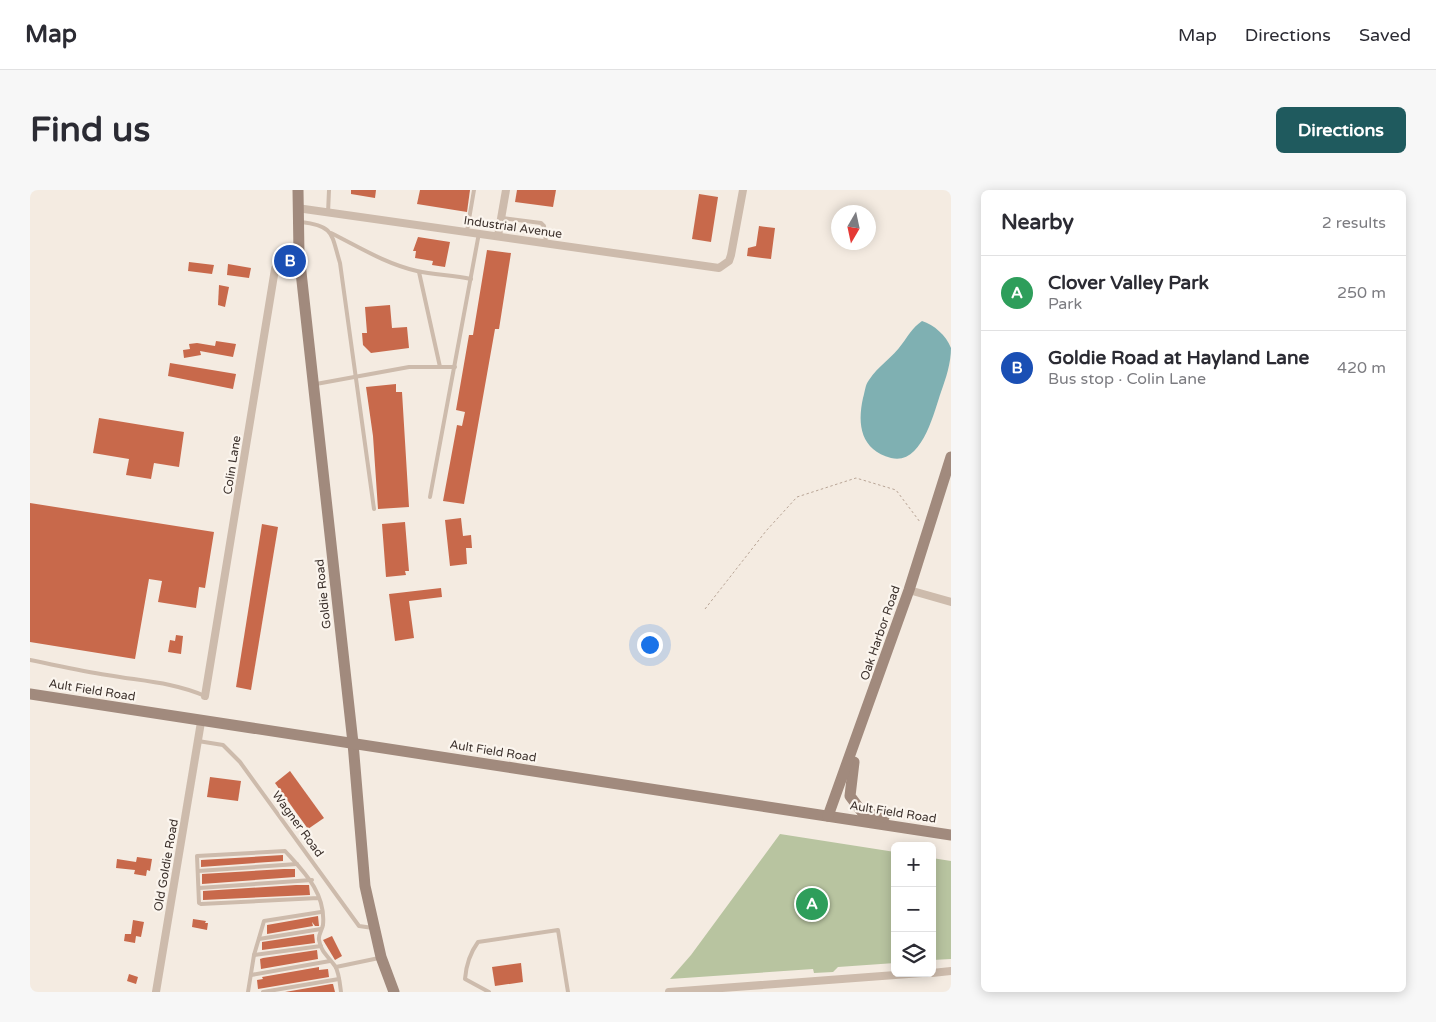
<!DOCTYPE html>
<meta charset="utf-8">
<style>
:root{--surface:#fff;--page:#f7f7f7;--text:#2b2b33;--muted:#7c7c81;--line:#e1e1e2;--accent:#1f5a5e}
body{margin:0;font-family:"Varela Round",sans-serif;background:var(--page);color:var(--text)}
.controls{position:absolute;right:15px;bottom:15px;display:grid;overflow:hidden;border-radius:8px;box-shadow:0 2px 12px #0003}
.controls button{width:45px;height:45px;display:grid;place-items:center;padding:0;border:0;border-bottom:1px solid var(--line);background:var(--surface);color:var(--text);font:25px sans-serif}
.compass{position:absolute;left:801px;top:15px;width:45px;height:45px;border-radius:50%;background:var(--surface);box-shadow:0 2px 12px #0003;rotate:189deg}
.you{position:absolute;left:619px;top:454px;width:18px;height:18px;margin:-12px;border:4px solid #fff;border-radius:50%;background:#1a73e8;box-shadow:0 0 0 8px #1a73e833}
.badge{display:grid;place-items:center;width:32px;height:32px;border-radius:50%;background:var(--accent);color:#fff;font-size:16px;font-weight:700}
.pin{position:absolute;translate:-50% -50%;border:2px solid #fff;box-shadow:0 1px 5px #0006}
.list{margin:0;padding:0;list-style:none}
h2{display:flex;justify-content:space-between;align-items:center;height:65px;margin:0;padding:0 20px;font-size:21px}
h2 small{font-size:16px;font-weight:400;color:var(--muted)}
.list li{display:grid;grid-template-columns:32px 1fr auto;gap:15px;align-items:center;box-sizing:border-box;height:75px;padding:0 20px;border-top:1px solid var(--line)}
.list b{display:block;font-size:19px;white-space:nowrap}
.list p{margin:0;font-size:16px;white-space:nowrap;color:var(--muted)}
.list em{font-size:16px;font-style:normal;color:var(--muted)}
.icon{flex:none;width:28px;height:28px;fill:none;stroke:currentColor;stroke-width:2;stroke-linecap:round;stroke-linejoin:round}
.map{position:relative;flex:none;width:921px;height:802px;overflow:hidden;border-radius:8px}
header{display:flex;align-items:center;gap:30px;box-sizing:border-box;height:70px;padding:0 25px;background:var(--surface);border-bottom:1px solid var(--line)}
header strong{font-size:24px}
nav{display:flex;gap:28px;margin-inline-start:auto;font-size:18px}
.intro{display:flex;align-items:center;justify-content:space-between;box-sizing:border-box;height:120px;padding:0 30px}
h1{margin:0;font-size:35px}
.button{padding:12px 22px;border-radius:8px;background:var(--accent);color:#fff;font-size:18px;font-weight:700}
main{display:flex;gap:30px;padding:0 30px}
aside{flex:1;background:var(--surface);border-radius:8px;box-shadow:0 2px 12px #0003}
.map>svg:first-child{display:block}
.green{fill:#b8c4a0}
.water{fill:#7fb0b2}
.building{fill:#c8694b}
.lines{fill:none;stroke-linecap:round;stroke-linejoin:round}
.path{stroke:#b9a596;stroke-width:1;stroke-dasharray:2.5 2.5;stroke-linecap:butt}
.lane{stroke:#cdbbac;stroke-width:4}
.street{stroke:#cdbbac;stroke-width:8}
.secondary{stroke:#a18a7d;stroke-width:11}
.labels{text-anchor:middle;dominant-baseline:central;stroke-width:4.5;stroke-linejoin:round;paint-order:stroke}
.street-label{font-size:12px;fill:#3b302b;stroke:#fbf5ee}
</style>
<header>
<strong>Map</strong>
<nav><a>Map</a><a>Directions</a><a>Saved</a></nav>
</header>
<div class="intro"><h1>Find us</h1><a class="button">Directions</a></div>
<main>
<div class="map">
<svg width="921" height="802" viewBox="0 0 921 802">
<rect width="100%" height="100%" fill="#f4ebe1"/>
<!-- green -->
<g class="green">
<polygon points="750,644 865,662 865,773 808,777 803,782 784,783 783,779 640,789 661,765"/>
<polygon points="902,668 921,671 921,769 902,770"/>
</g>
<!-- water -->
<path class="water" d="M892,131C904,135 916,145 921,158C921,173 916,188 911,202C904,222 892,276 861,268C831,260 827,235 833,208C835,202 835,195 839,190C848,176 863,167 872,154C879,145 882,138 892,131Z"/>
<!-- building -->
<g class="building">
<polygon points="321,0 346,0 345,8 321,4"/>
<polygon points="390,0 440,0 437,22 387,14"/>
<polygon points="487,0 526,0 523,17 485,12"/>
<polygon points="669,4 688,7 681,52 662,49"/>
<polygon points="729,36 745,38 741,69 717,66 718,58 726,56"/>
<polygon points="388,47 420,52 415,77 402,75 403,71 385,68 386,61 383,61"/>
<polygon points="457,60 481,63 469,139 465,139 434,314 413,311 427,235 432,236 435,222 426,220 439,145 443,145"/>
<polygon points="159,72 184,75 182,84 158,81"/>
<polygon points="198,74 221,78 219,88 197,85"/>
<polygon points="189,95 199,97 195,117 188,115"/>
<polygon points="360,115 362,138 377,137 379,158 341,163 333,155 332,143 337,143 335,117"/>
<polygon points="186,151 206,154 203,167 170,161 171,165 154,168 153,160 160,159 159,154 167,153 185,156"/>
<polygon points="140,173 206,184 203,199 138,186"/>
<polygon points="366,194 366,202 372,202 379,317 348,319 343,246 336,197"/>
<polygon points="69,228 154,242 149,277 124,273 121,289 96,285 99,269 63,263"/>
<polygon points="0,313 184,342 175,398 169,397 166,418 128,412 132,391 119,389 105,469 0,452"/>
<polygon points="431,328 433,346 441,345 442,358 436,358 437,374 420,376 415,330"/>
<polygon points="375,332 379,381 375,381 376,385 356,387 352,334"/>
<polygon points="232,334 248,337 221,500 206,497"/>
<polygon points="411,398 412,407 379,411 384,448 365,451 359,404"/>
<polygon points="146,445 153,446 151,464 138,462 140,450 145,451"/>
<polygon points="260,581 294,628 278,639 245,593"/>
<polygon points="180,587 211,591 208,611 177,607"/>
<polygon points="253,665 253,671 171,677 171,670"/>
<polygon points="107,667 122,669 120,681 117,680 116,686 104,684 105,680 86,678 87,669 106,672"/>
<polygon points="254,679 265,679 265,687 172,694 172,684"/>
<polygon points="266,695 279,695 280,705 173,710 173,701"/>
<polygon points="288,726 289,736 285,736 282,732 283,736 237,744 237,735"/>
<polygon points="163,729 176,731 175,733 178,733 177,740 162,737"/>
<polygon points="103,730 114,732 111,747 106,746 105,753 94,751 95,744 101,744"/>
<polygon points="284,744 285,753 232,760 232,752"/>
<polygon points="302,746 312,766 305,770 293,750"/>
<polygon points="287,760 288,769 231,779 230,769 233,768"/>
<polygon points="491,773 493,792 465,796 462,777"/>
<polygon points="289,777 289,780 298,779 299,787 228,799 227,790 233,789 232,787"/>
<polygon points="99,784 108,787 106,794 97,791"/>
<polygon points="301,794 303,794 305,802 255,802"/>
</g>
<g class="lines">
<!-- path -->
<polyline class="path" points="675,419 736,341 767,307 826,288 866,300 890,332"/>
<!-- lane -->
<g class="lane">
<polyline points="298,23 299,0"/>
<polyline points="472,28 511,33 514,36 516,53"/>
<path d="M271,32C305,36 301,44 310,73L344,319"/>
<polyline points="437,41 444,0"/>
<path d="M301,43C329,57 356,74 387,81C404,85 423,85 441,89"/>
<polyline points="389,82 410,177"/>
<polyline points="286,194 379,177 425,177"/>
<polyline points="400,307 449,43"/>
<path d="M0,470C25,475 51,481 77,485C111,491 143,492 175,506"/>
<polyline points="168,551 193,555 210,572 329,736 343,738"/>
<polyline points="168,681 267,674"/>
<polyline points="169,698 282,690"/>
<path d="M288,708L171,714L169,713L167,666L255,661C274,682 296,703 293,735C292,740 288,745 289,750C291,762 298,766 305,776C309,782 310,794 311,802"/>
<polyline points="229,749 291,739"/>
<polyline points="224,765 291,756"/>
<polyline points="306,777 349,768"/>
<polyline points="221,785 300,771"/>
<polyline points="218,802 224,765 234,731 291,722"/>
<polyline points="233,802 309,789"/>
<path d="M459,802L435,789C436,776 440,763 448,752L528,740L538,802"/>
</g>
<!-- street -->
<g class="street">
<polyline points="267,18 689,78 699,71 701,65 713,0"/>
<polyline points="468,46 476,0"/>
<polyline points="879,400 921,412"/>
<path d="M175,506L245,79C249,66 257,65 269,64"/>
<polyline points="902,783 921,781"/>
<polyline points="126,802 171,532"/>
<polyline points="639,802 892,783"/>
</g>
<!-- secondary -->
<g class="secondary">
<polyline points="268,0 269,64 323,553 335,696 351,767 364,802"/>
<polyline points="0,504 921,645"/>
<polyline points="824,572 820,606 832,622 854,627"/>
<polyline points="798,626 879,400 921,267"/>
</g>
</g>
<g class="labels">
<!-- street labels -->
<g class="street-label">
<text transform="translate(483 37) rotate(8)">Industrial Avenue</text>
<text transform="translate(202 275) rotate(-81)">Colin Lane</text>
<text transform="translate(293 404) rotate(-96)">Goldie Road</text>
<text transform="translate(850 443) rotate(-71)">Oak Harbor Road</text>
<text transform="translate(62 500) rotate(9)">Ault Field Road</text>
<text transform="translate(463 561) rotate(9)">Ault Field Road</text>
<text transform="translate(863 622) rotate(9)">Ault Field Road</text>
<text transform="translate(268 634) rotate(54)">Wagner Road</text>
<text transform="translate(136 675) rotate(-80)">Old Goldie Road</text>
</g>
</g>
</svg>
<div class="controls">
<button>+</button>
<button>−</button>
<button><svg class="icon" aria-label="layers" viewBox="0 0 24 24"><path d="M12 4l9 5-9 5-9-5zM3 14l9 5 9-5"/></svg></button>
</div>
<svg class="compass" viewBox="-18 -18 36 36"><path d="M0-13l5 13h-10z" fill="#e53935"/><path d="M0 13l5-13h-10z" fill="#7c7c81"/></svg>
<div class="you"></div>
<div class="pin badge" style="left:782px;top:714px;background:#2e9e5b">A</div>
<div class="pin badge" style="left:260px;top:71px;background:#1a4fb4">B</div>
</div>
<aside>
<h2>Nearby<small>2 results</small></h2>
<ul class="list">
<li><span class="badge" style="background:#2e9e5b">A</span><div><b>Clover Valley Park</b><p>Park</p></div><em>250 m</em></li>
<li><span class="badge" style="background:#1a4fb4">B</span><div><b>Goldie Road at Hayland Lane</b><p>Bus stop · Colin Lane</p></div><em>420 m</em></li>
</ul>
</aside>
</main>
